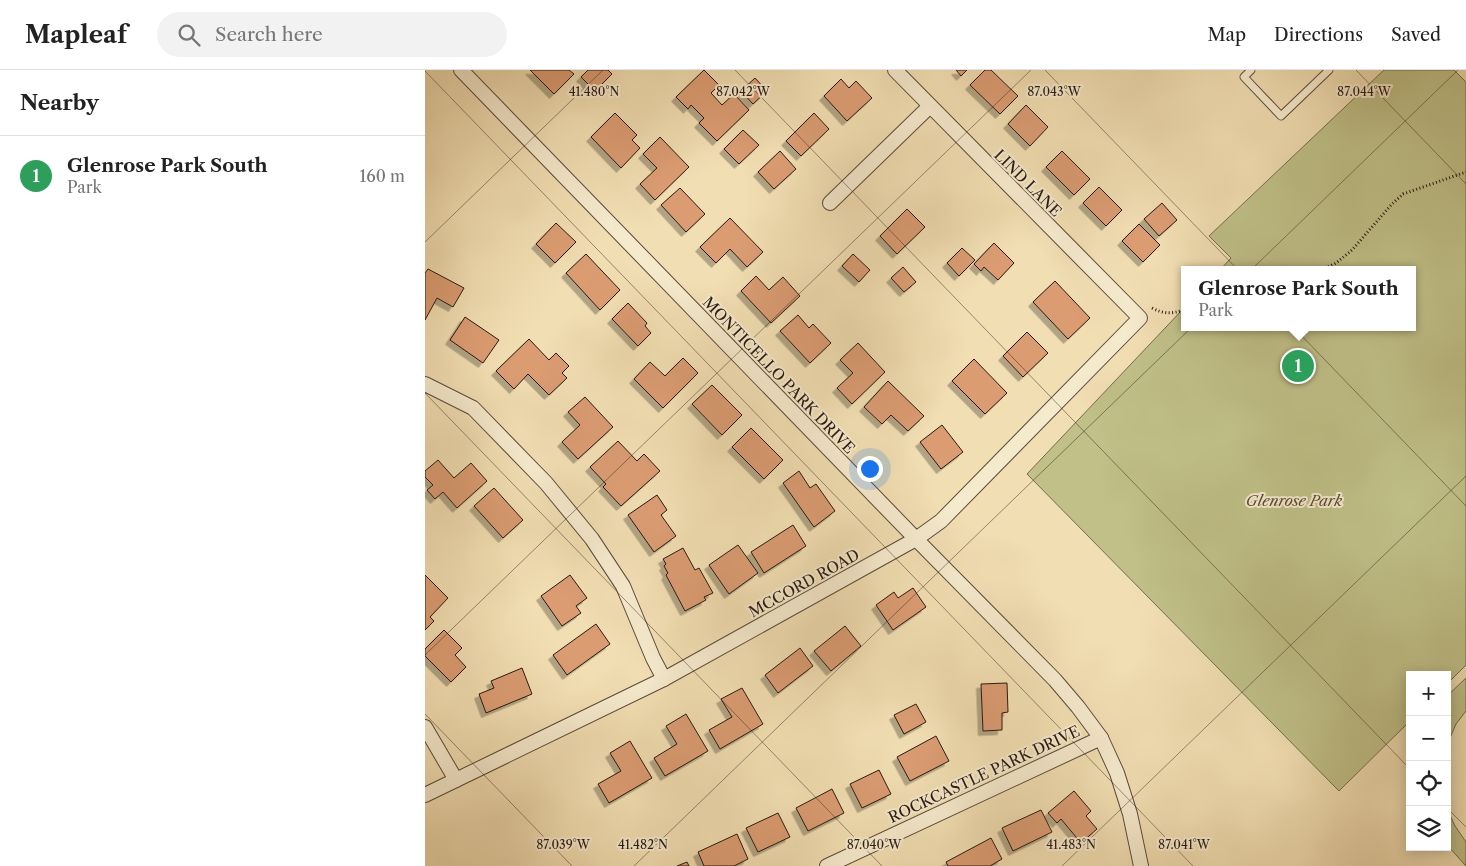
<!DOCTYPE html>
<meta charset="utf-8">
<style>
:root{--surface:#fff;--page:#f2f2f2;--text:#222;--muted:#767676;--line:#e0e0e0;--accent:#ea580c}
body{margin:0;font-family:"Libre Caslon Text",serif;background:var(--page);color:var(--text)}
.controls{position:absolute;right:15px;bottom:15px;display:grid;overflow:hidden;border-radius:0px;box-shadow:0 2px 12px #0003}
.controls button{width:45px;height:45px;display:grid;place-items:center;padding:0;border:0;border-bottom:1px solid var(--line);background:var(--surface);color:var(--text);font:25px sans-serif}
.you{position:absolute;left:444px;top:398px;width:18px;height:18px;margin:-12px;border:4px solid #fff;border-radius:50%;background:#1a73e8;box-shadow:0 0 0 8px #1a73e833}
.badge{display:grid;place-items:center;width:32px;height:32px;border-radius:50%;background:var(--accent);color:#fff;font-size:16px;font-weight:700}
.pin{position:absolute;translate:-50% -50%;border:2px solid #fff;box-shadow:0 1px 5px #0006}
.popup{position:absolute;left:756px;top:196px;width:235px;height:65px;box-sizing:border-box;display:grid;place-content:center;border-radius:0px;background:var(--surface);filter:drop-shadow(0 1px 4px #0005);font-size:16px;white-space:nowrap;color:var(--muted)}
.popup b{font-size:19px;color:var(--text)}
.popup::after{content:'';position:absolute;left:50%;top:100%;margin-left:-10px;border:10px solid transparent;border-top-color:var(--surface)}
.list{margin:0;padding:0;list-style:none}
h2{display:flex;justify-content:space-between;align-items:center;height:65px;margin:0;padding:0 20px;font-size:21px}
h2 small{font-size:16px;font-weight:400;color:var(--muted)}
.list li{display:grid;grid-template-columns:32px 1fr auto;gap:15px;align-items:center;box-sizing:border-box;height:80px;padding:0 20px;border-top:1px solid var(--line)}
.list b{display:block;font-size:19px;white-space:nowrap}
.list p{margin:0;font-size:16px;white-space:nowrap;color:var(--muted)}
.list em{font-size:16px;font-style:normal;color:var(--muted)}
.icon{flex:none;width:28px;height:28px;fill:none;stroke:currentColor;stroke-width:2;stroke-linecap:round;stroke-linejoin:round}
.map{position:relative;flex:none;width:1041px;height:796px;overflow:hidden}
header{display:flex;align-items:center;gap:30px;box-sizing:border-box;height:70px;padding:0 25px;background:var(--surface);border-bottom:1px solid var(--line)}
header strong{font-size:24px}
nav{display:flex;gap:28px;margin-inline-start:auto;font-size:18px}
.search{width:350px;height:45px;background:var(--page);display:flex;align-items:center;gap:12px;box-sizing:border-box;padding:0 18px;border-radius:28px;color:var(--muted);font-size:19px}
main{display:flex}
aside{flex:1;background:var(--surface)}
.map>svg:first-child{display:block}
.green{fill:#c0c088;stroke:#746c4e}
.building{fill:#db9c72;stroke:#291913;filter:url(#shadow)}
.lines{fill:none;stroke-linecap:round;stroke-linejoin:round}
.service-casing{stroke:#5b4a3b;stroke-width:9}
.minor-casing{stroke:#5b4a3b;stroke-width:16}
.path{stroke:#291913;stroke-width:3;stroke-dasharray:1 2.5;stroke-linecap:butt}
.service{stroke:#f6eacd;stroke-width:7}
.minor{stroke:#f6eacd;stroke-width:14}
.ticks{fill:none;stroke:#291913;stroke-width:1;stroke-opacity:0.45}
.labels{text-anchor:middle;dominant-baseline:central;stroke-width:4;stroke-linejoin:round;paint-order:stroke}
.street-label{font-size:15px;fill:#291913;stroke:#f6eacd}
.park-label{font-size:15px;font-style:italic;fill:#564b36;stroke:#f6eacd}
.ticks-label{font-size:12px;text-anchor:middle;fill:#291913;stroke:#f6eacd;stroke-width:4;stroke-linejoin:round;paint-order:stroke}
</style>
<header>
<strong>Mapleaf</strong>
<div class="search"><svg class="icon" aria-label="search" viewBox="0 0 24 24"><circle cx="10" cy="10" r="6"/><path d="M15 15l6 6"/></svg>Search here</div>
<nav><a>Map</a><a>Directions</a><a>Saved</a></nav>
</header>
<main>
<aside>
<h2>Nearby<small></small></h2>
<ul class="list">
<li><span class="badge" style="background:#2e9e5b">1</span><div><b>Glenrose Park South</b><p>Park</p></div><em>160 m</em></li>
</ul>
</aside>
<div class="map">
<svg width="1041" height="796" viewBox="0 0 1041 796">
<defs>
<filter id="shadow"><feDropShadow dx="-4.5" dy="4.5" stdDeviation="0" flood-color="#0004"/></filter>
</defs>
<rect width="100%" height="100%" fill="#f1deb2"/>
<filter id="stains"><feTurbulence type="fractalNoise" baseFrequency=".004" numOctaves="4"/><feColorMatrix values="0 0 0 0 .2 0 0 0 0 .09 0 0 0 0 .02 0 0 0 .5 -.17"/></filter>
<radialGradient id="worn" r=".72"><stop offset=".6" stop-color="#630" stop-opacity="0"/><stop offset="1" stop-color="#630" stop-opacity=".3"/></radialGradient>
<!-- green -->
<g class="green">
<polygon points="959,0 1029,0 1041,12 1041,595 1022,614 1022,605 985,605 985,651 914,721 602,404 759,238 759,257 987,257 987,200 795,200 806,188 784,166"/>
<polygon points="1041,608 1041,641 1031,654 1022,675 1022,626"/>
<polygon points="1022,739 1030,756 1041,772 1041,796 1022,775"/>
</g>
<!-- building -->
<g class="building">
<polygon points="105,0 144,0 149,4 129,24"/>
<polygon points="163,0 183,0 187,4 170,21 156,7"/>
<polygon points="279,0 294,15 286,23 297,35 309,24 324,40 292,71 274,53 279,48 266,35 263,39 251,27"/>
<polygon points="531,0 542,0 536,6"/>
<polygon points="560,0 566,0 593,26 575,44 545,15"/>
<polygon points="330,8 342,21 328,34 316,21"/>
<polygon points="416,9 424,18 431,11 447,28 422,51 399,26"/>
<polygon points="601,35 623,57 605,76 583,54"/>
<polygon points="190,43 212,65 207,70 215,78 196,98 166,67"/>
<polygon points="389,43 404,59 376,86 361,71"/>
<polygon points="318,60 334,75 314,94 299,79"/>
<polygon points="235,67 264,97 230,130 215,114 232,98 218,84"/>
<polygon points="355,81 371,99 349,119 333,102"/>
<polygon points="637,81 665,109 649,125 621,97"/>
<polygon points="674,117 697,140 681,156 658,133"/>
<polygon points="255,118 280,144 261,162 236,135"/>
<polygon points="737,133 752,150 734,166 719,149"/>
<polygon points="482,139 500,157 472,184 455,166"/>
<polygon points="305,148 338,182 322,197 305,179 291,193 275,177"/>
<polygon points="131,153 151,172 130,193 111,174"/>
<polygon points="714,154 735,175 718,192 697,171"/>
<polygon points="569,173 589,193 573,210 559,197 556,201 549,194"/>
<polygon points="537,178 550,190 534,206 522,193"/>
<polygon points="161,184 195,220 175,240 141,203"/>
<polygon points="428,184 445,200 434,212 417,196"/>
<polygon points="478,197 491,212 479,222 466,208"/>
<polygon points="3,199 39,218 28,237 12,228 0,250 0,203"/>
<polygon points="331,206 344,220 358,207 375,226 346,253 316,221"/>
<polygon points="630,211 665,248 643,269 608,232"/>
<polygon points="203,233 222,253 220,256 226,263 213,276 187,249"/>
<polygon points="373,245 384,258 388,254 406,273 385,293 355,261"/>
<polygon points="40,247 74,270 58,293 25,270"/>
<polygon points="602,262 623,283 598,307 578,286"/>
<polygon points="104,269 124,290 131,283 144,296 137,303 142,308 124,325 103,304 89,319 71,301"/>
<polygon points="433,273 460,302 427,334 412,318 428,303 415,290"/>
<polygon points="258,288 273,303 238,338 209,309 225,292 240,306"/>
<polygon points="549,289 582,323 560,344 527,311"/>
<polygon points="463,311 499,346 483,361 466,345 457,354 439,337"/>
<polygon points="287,315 317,345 297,365 267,334"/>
<polygon points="160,327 188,357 153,389 137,372 155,355 143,342"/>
<polygon points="517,355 538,382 516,399 495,372"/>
<polygon points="326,358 358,390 339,409 307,377"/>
<polygon points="193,371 212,391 219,384 235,401 196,436 178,417 181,414 165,397"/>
<polygon points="13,390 29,408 46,393 62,411 32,438 18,422 10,429 2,420 8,415 0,407 0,401"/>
<polygon points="374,401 385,418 391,414 410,441 389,457 358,413"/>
<polygon points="69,418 98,450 78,468 49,436"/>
<polygon points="232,425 242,440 236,445 251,466 229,482 203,445"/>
<polygon points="368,455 381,476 339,503 326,482"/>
<polygon points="313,475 333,503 304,524 284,495"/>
<polygon points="258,478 270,500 274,498 288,523 279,527 281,530 260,541 241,505 243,503 239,496 241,494 238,489"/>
<polygon points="0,505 23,528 5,547 9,551 0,560"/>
<polygon points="145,505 162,528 151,536 156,543 137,556 116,526"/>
<polygon points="488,518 501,537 468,560 451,535 469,522 473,528"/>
<polygon points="171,554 185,574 142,605 128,585"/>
<polygon points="420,556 436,576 406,601 389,581"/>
<polygon points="19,560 37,578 30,585 41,597 26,612 0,586 0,579"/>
<polygon points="375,578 388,596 353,623 340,605"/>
<polygon points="97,598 107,624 61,643 54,624 69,618 66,611"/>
<polygon points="582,613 583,642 577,643 577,660 558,661 556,614"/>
<polygon points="317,618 338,654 295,679 284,660 307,647 296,629"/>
<polygon points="491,634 501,652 479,664 469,645"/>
<polygon points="261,644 283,681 240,706 229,688 252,674 241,656"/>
<polygon points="511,666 524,691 485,711 472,687"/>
<polygon points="205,671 227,708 184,733 173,714 196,701 185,683"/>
<polygon points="454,700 466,724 437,738 425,714"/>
<polygon points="407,719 419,743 383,761 371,738"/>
<polygon points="649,721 666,741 661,746 672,759 656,773 636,749 632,753 623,743"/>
<polygon points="616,740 627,762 588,781 577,758"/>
<polygon points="353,743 365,767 333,782 321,758"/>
<polygon points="312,764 323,789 309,796 279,796 273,782"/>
<polygon points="566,768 577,789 565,796 523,796 521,792"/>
<polygon points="262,792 264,796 252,796"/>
</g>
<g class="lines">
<defs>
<polyline id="service" points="826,0 819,7 856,46 904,0"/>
<g id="minor">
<polyline points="36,0 491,469 630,610 653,637 676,668 692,703 705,744 716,796"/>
<polyline points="405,133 505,36"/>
<polyline points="0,314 48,338 121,413 167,469 198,516 228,588 239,609"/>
<polyline points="0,657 31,710"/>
<polyline points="0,725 239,609 491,469 516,451 715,248 470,0"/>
<polyline points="402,796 676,668"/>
</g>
</defs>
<!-- service casing -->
<use href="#service" class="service-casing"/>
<!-- minor casing -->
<use href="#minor" class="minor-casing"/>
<!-- path -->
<g class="path">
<polyline points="897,200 911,193 927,180 967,134 978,124 1041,102"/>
<path d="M727,238C739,244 746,244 759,240"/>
</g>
<!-- service -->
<use href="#service" class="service"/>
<!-- minor -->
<use href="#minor" class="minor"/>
</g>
<!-- ticks -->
<path class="ticks" d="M310,0L985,699M620,0L1041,436M931,0L1041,114M0,1L768,796M0,172L178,0M0,323L457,796M0,585L606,0M0,644L147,796M1022,738L1041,757M209,796L1033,0M637,796L1041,406"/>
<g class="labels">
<!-- street labels -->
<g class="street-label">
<text transform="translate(603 113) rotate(45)">LIND LANE</text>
<text transform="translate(354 305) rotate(46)">MONTICELLO PARK DRIVE</text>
<text transform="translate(379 513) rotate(-29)">MCCORD ROAD</text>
<text transform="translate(559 704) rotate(-25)">ROCKCASTLE PARK DRIVE</text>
</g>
<!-- park labels -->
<g class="park-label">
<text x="869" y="430">Glenrose Park</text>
</g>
</g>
<g class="ticks-label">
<text x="169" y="26">41.480°N</text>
<text x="318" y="26">87.042°W</text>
<text x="629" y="26">87.043°W</text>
<text x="939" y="26">87.044°W</text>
<text x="138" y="779">87.039°W</text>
<text x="449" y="779">87.040°W</text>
<text x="759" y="779">87.041°W</text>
<text x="218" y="779">41.482°N</text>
<text x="646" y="779">41.483°N</text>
</g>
<rect width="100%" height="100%" filter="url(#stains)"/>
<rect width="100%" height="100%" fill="url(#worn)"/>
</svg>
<div class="controls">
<button>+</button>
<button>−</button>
<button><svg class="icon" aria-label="locate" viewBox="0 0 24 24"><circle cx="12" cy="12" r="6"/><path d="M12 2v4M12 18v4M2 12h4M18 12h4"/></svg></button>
<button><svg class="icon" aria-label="layers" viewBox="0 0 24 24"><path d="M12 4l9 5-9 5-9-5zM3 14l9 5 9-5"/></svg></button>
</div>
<div class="you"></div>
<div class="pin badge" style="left:873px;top:296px;background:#2e9e5b">1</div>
<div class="popup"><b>Glenrose Park South</b>Park</div>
</div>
</main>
